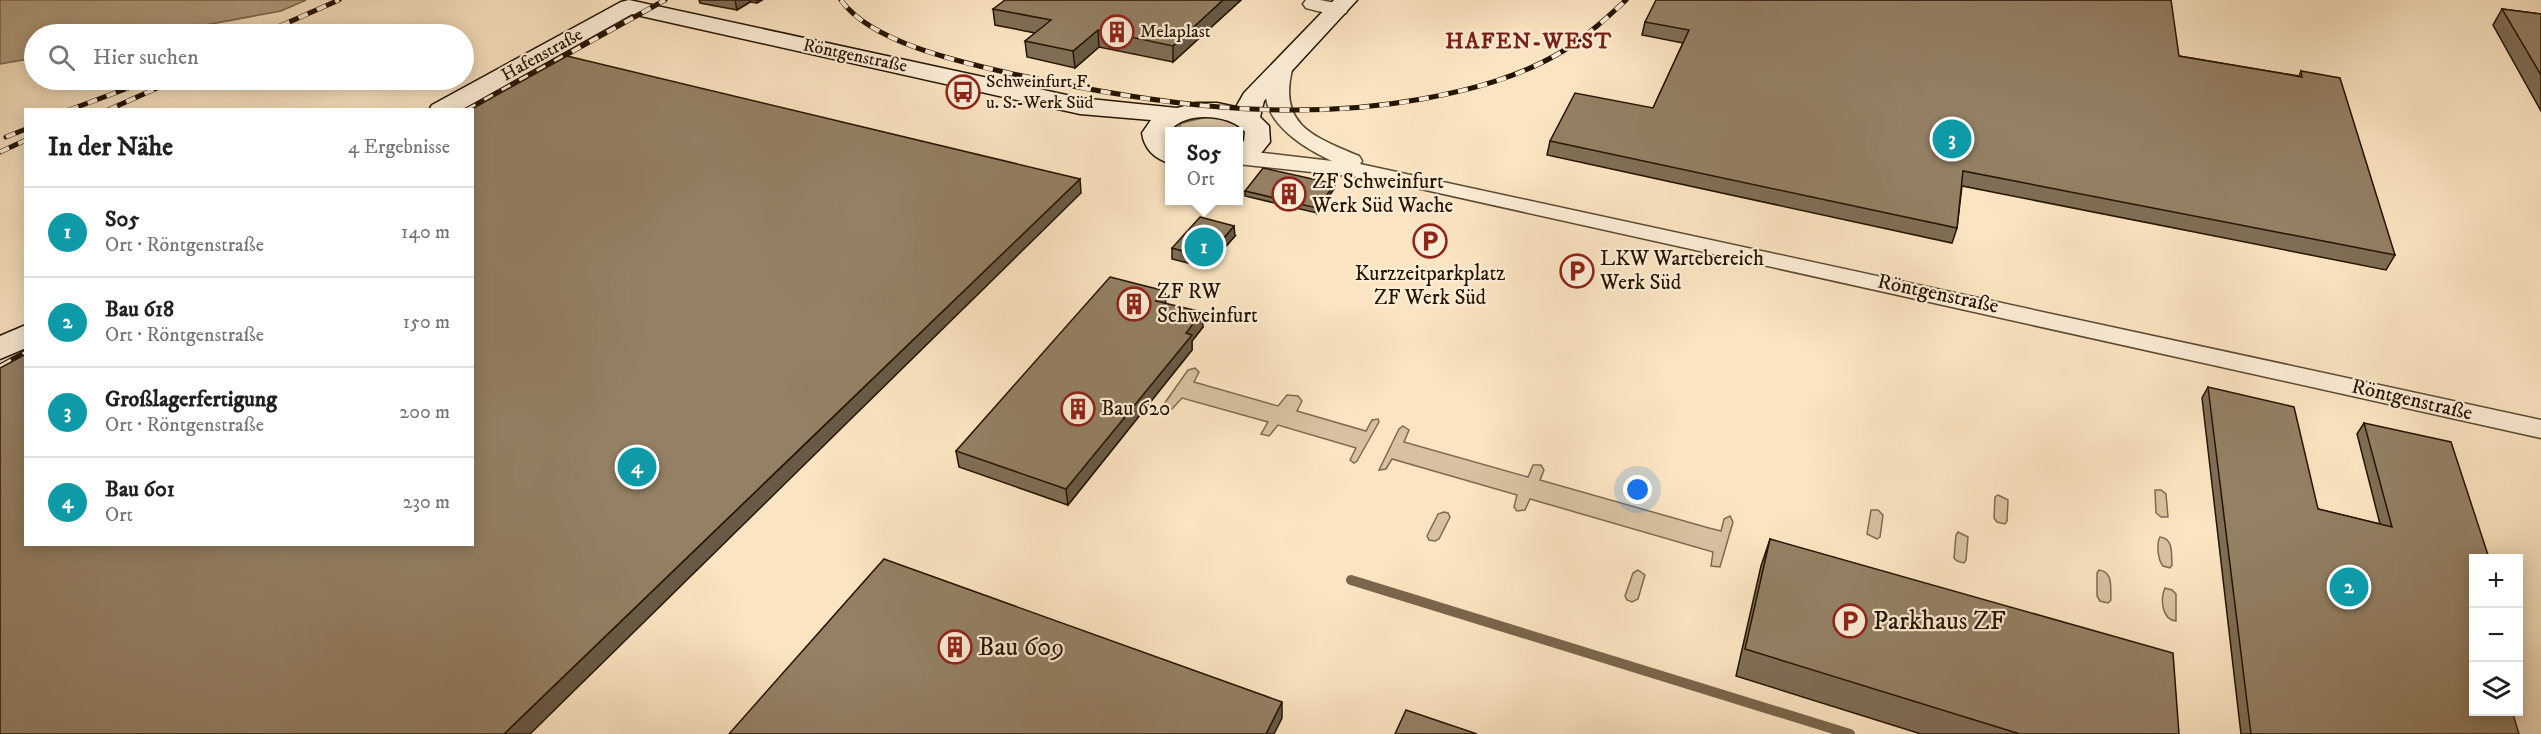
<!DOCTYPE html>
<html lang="de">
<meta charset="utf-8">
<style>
:root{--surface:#fff;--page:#f6f6f6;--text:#202124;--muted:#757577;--line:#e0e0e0;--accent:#2563eb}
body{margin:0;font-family:"IM FELL DW Pica",serif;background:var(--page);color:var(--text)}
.controls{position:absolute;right:18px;bottom:18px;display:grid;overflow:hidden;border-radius:0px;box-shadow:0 3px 15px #0003}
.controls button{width:54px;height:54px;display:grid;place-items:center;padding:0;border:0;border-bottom:2px solid var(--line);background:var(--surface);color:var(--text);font:30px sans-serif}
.you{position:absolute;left:1638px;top:490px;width:21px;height:21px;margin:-15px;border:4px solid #fff;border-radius:50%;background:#1a73e8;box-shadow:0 0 0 9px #1a73e833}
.badge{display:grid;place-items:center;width:39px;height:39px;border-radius:50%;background:var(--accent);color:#fff;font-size:20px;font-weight:700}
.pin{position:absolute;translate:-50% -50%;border:3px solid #fff;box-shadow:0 2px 6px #0006}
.popup{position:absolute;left:1165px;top:127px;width:78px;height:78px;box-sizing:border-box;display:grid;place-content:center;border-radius:0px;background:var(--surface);filter:drop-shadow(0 2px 4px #0005);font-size:20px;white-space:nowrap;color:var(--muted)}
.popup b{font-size:22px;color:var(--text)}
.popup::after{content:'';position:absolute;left:50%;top:100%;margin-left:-12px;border:12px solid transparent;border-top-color:var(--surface)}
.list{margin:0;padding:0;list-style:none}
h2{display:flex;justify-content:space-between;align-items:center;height:78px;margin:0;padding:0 24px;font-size:26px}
h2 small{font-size:20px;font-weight:400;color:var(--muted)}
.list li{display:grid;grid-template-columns:39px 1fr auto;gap:18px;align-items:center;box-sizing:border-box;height:90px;padding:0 24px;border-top:2px solid var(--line)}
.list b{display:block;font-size:22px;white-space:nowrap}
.list p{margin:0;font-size:20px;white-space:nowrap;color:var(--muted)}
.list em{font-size:20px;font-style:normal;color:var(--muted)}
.icon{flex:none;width:33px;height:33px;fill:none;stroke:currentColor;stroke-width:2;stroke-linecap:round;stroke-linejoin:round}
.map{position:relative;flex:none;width:2541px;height:734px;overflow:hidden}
.search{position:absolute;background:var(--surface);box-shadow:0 3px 15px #0003;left:24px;top:24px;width:450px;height:66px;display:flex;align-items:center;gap:15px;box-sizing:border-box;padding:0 21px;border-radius:33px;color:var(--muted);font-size:22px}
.panel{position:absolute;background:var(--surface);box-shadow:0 3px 15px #0003;left:24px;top:108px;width:450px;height:438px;border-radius:0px}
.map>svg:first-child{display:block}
.green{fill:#d7c1a0;stroke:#7e6a50;stroke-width:1.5}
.water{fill:#b29d7f;stroke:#7a664c;stroke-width:1.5}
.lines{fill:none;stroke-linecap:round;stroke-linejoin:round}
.stream{stroke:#7a664c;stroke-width:10}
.street-casing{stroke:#5a4830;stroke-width:3}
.secondary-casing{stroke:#251400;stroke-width:3}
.street{fill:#fcedd7;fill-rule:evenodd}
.secondary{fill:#fcedd7;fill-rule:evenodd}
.rail-far1-casing{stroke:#251400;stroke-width:5}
.rail-casing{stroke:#251400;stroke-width:7}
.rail-far1{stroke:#fcedd7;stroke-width:4;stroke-dasharray:10;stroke-linecap:butt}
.rail{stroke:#fcedd7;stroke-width:4.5;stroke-dasharray:13;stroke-linecap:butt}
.wall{fill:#7f6e56;stroke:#251400;stroke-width:1.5}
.shaded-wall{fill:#685a46;stroke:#251400;stroke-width:1.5}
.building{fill:#948064;stroke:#251400;stroke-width:1.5}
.labels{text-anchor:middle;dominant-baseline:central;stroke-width:4.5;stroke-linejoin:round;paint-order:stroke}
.far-poi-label{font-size:18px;fill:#251400;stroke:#fcedd7;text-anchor:start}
.far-street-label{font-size:18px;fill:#251400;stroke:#fcedd7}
.poi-label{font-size:21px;fill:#251400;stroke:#fcedd7;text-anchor:start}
.street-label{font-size:21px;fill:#251400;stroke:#fcedd7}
.far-district-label{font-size:22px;font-weight:bold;letter-spacing:1.5px;fill:#7a1f14;stroke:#fcedd7}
.near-poi-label{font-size:26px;fill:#251400;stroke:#fcedd7;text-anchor:start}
</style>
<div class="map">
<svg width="2541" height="734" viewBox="0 0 2541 734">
<rect width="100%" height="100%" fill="#fbe4c1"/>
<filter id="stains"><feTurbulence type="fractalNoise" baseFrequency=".00333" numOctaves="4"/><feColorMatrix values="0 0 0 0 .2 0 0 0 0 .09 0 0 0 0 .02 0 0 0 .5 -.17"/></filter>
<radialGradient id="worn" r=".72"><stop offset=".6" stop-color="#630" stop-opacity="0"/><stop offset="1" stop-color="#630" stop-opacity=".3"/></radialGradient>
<!-- green -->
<g class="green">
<path d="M1207,117C1221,118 1236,119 1243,133L1239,143L1238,132H1174L1182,123Z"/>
<polygon points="1195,368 1199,372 1194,382 1278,406 1287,395 1298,396 1302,401 1297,411 1366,431 1372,420 1378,419 1379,422 1357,461 1354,463 1350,460 1356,448 1278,425 1269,436 1261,434 1268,422 1182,398 1172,409 1164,408 1164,404 1188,370"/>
<polygon points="1403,426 1409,430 1404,442 1528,477 1533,465 1541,465 1544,470 1540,480 1709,528 1721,531 1724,519 1730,516 1733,522 1720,567 1711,566 1713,552 1530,499 1525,510 1517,511 1514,507 1517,495 1392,459 1386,469 1379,470 1399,429"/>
<polygon points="2155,490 2161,490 2166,494 2168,517 2161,517 2156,513"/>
<polygon points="1998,495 2008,500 2007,521 2005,524 1997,522 1994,518 1995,497"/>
<polygon points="1871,510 1878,510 1883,515 1880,537 1877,539 1867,534"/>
<polygon points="1444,512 1448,513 1450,517 1439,539 1435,541 1429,540 1427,536 1438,514"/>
<polygon points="1958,532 1968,537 1966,560 1964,563 1957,561 1954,558 1956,535"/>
<path d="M2160,537C2174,539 2171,553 2172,565L2170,568L2163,566C2158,560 2156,544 2160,537Z"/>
<polygon points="1638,570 1645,575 1638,599 1632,602 1627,600 1625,596 1633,573"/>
<path d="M2099,570C2114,572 2110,588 2111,600L2108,603L2100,601L2097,596V573Z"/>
<path d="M2165,588L2172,590L2176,594V621C2162,620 2160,599 2165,588Z"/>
</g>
<!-- water -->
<polygon class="water" points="0,0 306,0 281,11 157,34 34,34 34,58 0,64"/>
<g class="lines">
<!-- stream -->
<polyline class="stream" points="1351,580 1850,734"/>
<defs>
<g id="street">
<path d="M1306,0H1320L1346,5L1348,9L1346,13C1333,16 1318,11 1306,8L1303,4Z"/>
<path d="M1282,64L1289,66L1292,70C1278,126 1315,137 1359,156L1362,161L1360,164L2541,420V438L1376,179L1238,164V150L1332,161C1297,145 1244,110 1275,66Z"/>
</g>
<g id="secondary">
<path d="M629,0L1080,98L1177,108L1196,103H1217L1236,107L1244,93L1334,0H1357L1264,101L1260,117L1269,126L1270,142L1258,157L1238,164V145L1244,141L1245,132C1231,114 1185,111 1171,130C1166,136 1170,155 1170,163C1154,159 1144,148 1142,133L1151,120L1080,114L632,14L461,110H429L432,105L621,2Z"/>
<polygon points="26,325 26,348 0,359 0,336"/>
</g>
</defs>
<!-- street casing -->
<use href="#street" class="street-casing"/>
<!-- secondary casing -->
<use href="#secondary" class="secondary-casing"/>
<!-- street -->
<use href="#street" class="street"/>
<!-- secondary -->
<use href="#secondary" class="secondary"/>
<defs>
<g id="rail-far1">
<path d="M841,0C871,43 964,63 1013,74C1149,103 1284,124 1422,99C1471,90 1520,77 1563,51C1586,37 1606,19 1626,0"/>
<polyline points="262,34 339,0"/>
<polyline points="69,110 150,80"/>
<polyline points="108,110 175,80"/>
<polyline points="467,110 665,0"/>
<polyline points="6,137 26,129"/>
<polyline points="0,152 26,140"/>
</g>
<polyline id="rail" points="0,367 26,353"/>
</defs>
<!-- rail-far1 casing -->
<use href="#rail-far1" class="rail-far1-casing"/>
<!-- rail casing -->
<use href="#rail" class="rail-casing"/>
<!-- rail-far1 -->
<use href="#rail-far1" class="rail-far1"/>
<!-- rail -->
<use href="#rail" class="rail"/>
</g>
<!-- wall -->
<g class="wall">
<polygon points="699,0 762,0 757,3 750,2 737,10 700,3"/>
<polygon points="1241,0 1173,62 1099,47 1075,68 1027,57 1025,41 1035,33 995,25 993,9"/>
<polygon points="2502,9 2541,14 2541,111 2493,25"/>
<polygon points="1645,22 2179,56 2299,76 2301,71 2395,255 2386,270 1962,186 1957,228 1952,243 1547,155 1550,141 1653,108 1683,43 1642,35"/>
<polygon points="1334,189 1317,213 1245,196 1245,191"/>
<polygon points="1235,236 1207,268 1172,259 1172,248"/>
<polygon points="1165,291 1165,303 1203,327 1192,341 1192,350 1068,505 959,467 956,451"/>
<polygon points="2208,387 2318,509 2380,524 2357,434 2364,423 2474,558 2474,711 2519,734 2241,734 2202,398"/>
<polygon points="1770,539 2179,734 1921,734 1736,676 1761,566"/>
</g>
<!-- shaded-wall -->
<g class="shaded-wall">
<polygon points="735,0 750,0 750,2 737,10"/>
<polygon points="756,0 762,0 757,3"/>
<polygon points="1223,0 1241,0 1173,62 1173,46"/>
<polygon points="1098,30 1099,47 1075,68 1073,51"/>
<polygon points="1080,179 1081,193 530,734 504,734"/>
<polygon points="1335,184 1334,189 1317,213 1317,208"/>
<polygon points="1234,226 1235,236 1207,268 1207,258"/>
<polygon points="1165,291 1166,306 1156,301"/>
<polygon points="1202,312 1203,327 1192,341 1192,350 1068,505 1066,489"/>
<polygon points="1282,702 1282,718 1274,734 1266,734"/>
</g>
<!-- building -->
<g class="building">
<polygon points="1005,0 1223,0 1173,46 1098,30 1073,51 1025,41 1051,20 993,9"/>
<polygon points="1656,0 2171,0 2179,56 2302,77 2301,71 2340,78 2395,255 1963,171 1957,228 1550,141 1575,93 1653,108 1689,30 1645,22"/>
<polygon points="2502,9 2541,14 2541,75"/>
<polygon points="567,56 1080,179 504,734 0,734 0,368 26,354 26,544 472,544 472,110 470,110"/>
<polygon points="1263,168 1335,184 1317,208 1245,191"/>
<polygon points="1200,217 1234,226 1207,258 1172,248"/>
<polygon points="1110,277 1165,291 1156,301 1202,312 1186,333 1192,335 1066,489 956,451"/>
<polygon points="2208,387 2294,407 2318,509 2392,527 2364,423 2451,442 2489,558 2474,558 2474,711 2512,711 2519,734 2251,734"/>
<polygon points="1770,539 2173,653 2179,734 2020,734 1745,649"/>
<polygon points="884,559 1282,702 1266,734 729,734"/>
<polygon points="1406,710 1477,734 1395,734"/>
</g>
<!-- icons -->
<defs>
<symbol id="building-ring" viewBox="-11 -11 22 22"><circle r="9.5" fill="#fcedd7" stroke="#8f2418" stroke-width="1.5"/><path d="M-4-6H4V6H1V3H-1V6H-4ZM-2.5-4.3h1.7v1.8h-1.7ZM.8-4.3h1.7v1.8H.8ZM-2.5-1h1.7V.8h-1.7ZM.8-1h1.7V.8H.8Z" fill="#8f2418"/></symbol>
<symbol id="bus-ring" viewBox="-11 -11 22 22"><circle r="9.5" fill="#fcedd7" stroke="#8f2418" stroke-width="1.5"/><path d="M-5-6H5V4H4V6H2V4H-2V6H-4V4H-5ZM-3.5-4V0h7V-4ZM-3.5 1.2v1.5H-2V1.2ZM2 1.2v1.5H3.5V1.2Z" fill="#8f2418"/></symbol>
<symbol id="parking-ring" viewBox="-11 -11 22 22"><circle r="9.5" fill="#fcedd7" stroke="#8f2418" stroke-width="1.5"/><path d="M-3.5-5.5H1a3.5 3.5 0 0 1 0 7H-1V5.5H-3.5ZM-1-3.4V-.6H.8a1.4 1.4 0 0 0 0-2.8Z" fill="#8f2418"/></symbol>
</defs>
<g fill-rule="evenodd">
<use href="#building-ring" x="1098" y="13" width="38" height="38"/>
<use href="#bus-ring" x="944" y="73" width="38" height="38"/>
<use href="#building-ring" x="1270" y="175" width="38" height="38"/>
<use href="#parking-ring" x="1411" y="222" width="38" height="38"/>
<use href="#parking-ring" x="1558" y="252" width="38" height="38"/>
<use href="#building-ring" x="1115" y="285" width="38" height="38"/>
<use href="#building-ring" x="1059" y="390" width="38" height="38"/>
<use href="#parking-ring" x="1831" y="602" width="38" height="38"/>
<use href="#building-ring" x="936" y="628" width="38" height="38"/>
</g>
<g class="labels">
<!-- far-poi labels -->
<g class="far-poi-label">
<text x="1140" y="32">Melaplast</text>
<text x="986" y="82">Schweinfurt F.<tspan x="986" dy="21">u. S.-Werk Süd</tspan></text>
</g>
<!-- far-street labels -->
<g class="far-street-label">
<text transform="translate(542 55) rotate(-29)">Hafenstraße</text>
<text transform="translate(855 56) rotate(12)">Röntgenstraße</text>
</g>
<!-- poi labels -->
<g class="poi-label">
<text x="1312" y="182">ZF Schweinfurt<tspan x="1312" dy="24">Werk Süd Wache</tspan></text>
<text x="1600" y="259">LKW Wartebereich<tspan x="1600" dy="24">Werk Süd</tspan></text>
<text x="1430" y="274" text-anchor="middle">Kurzzeitparkplatz<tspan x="1430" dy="24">ZF Werk Süd</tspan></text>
<text x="1157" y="292">ZF RW<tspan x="1157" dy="24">Schweinfurt</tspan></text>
<text x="1101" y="409">Bau 620</text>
</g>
<!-- street labels -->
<g class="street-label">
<text transform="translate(1938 294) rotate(12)">Röntgenstraße</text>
<text transform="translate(2412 400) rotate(13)">Röntgenstraße</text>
</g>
<!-- far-district labels -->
<g class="far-district-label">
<text x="1529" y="41">HAFEN-WEST</text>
</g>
<!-- near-poi labels -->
<g class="near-poi-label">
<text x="1873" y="621">Parkhaus ZF</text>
<text x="978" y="647">Bau 609</text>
</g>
</g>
<rect width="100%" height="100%" filter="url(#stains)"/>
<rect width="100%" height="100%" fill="url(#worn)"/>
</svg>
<div class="controls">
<button>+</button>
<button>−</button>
<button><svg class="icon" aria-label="layers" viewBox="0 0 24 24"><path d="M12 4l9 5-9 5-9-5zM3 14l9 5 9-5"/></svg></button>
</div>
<div class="you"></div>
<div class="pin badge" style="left:1204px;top:247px;background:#0f9aa8">1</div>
<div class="popup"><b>S05</b>Ort</div>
<div class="pin badge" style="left:2349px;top:587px;background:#0f9aa8">2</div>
<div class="pin badge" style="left:1952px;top:139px;background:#0f9aa8">3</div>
<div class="pin badge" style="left:637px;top:467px;background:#0f9aa8">4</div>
<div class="search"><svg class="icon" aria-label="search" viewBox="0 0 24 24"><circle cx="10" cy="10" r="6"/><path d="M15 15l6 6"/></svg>Hier suchen</div>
<section class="panel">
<h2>In der Nähe<small>4 Ergebnisse</small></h2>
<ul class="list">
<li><span class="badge" style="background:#0f9aa8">1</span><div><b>S05</b><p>Ort · Röntgenstraße</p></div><em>140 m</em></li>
<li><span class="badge" style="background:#0f9aa8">2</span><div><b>Bau 618</b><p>Ort · Röntgenstraße</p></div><em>150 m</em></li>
<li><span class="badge" style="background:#0f9aa8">3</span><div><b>Großlagerfertigung</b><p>Ort · Röntgenstraße</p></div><em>200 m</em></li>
<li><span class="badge" style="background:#0f9aa8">4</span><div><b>Bau 601</b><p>Ort</p></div><em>230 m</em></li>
</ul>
</section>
</div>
